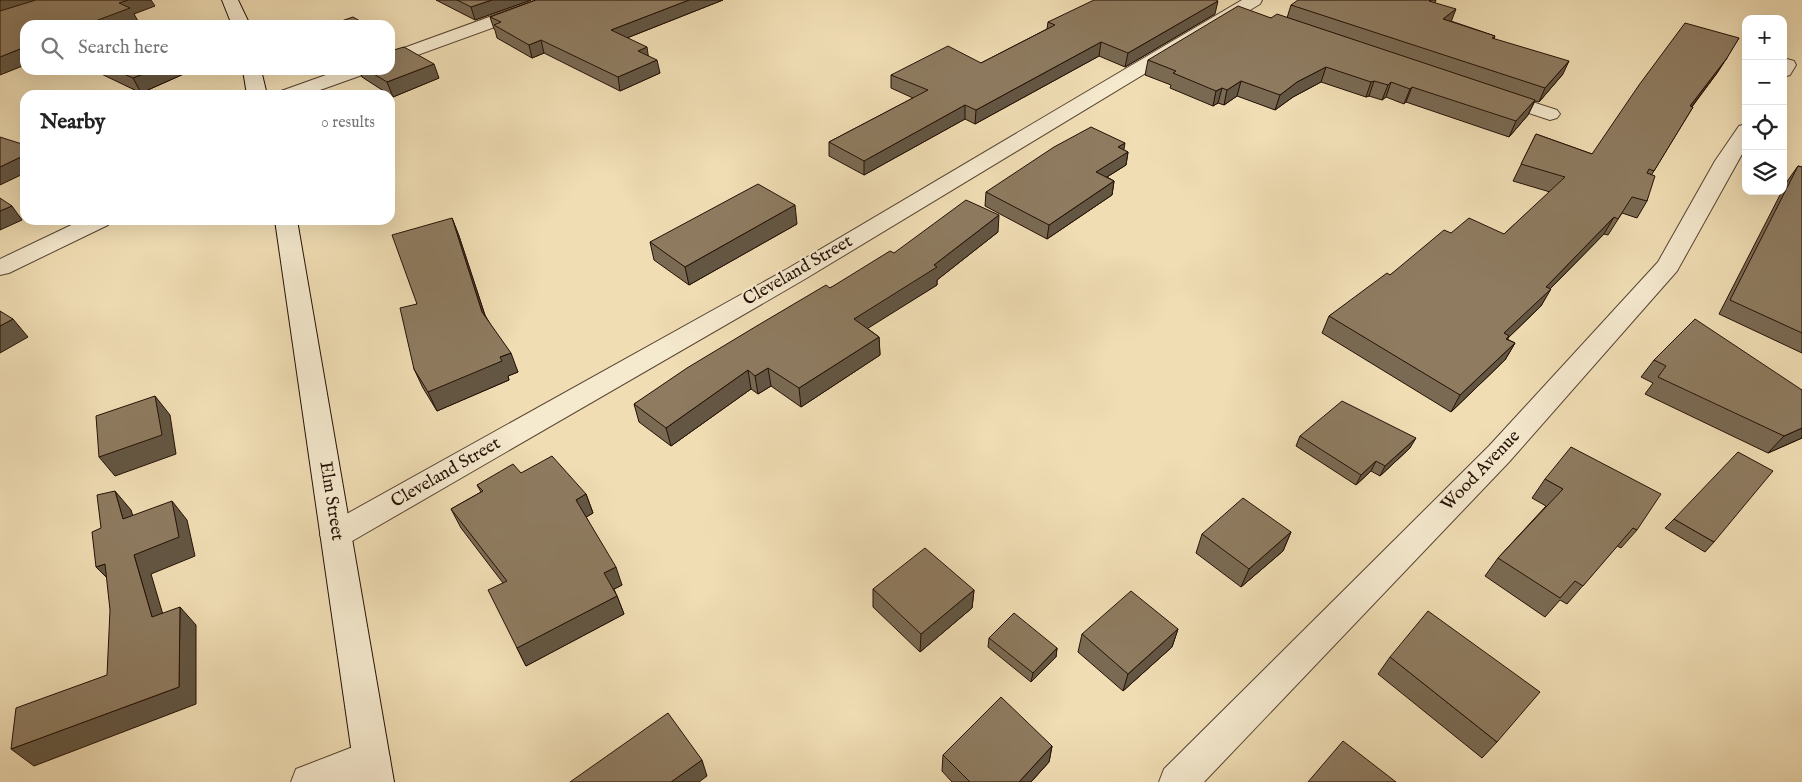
<!DOCTYPE html>
<meta charset="utf-8">
<style>
:root{--surface:#fff;--page:#f6f6f6;--text:#222;--muted:#767676;--line:#e0e0e0}
body{margin:0;font-family:"IM FELL English",serif;background:var(--page);color:var(--text)}
.controls{position:absolute;right:15px;top:15px;display:grid;overflow:hidden;border-radius:10px;box-shadow:0 5px 20px #0002}
.controls button{width:45px;height:45px;display:grid;place-items:center;padding:0;border:0;border-bottom:1px solid var(--line);background:var(--surface);color:var(--text);font:25px sans-serif}
.list{margin:0;padding:0;list-style:none}
h2{display:flex;justify-content:space-between;align-items:center;height:65px;margin:0;padding:0 20px;font-size:21px}
h2 small{font-size:16px;font-weight:400;color:var(--muted)}
.icon{flex:none;width:28px;height:28px;fill:none;stroke:currentColor;stroke-width:2;stroke-linecap:round;stroke-linejoin:round}
.map{position:relative;flex:none;width:1802px;height:782px;overflow:hidden}
.search{position:absolute;background:var(--surface);box-shadow:0 5px 20px #0002;left:20px;top:20px;width:375px;height:55px;display:flex;align-items:center;gap:12px;box-sizing:border-box;padding:0 18px;border-radius:15px;color:var(--muted);font-size:19px}
.panel{position:absolute;background:var(--surface);box-shadow:0 5px 20px #0002;left:20px;top:90px;width:375px;height:135px;border-radius:15px}
.map>svg:first-child{display:block}
.lines{fill:none;stroke-linecap:round;stroke-linejoin:round}
.street-casing{stroke:#574331;stroke-width:2}
.secondary-casing{stroke:#241005;stroke-width:2}
.street{fill:#f5e9ce;fill-rule:evenodd}
.secondary{fill:#f5e9ce;fill-rule:evenodd}
.wall{fill:#7a6a53;stroke:#241005}
.shaded-wall{fill:#635643;stroke:#241005}
.building{fill:#8e7b60;stroke:#241005}
.labels{text-anchor:middle;dominant-baseline:central;stroke-width:4.5;stroke-linejoin:round;paint-order:stroke}
.street-label{font-size:18px;fill:#241005;stroke:#f5e9ce}
</style>
<div class="map">
<svg width="1802" height="782" viewBox="0 0 1802 782">
<rect width="100%" height="100%" fill="#f0ddb4"/>
<filter id="stains"><feTurbulence type="fractalNoise" baseFrequency=".004" numOctaves="4"/><feColorMatrix values="0 0 0 0 .2 0 0 0 0 .09 0 0 0 0 .02 0 0 0 .5 -.17"/></filter>
<radialGradient id="worn" r=".72"><stop offset=".6" stop-color="#630" stop-opacity="0"/><stop offset="1" stop-color="#630" stop-opacity=".3"/></radialGradient>
<g class="lines">
<defs>
<g id="street">
<polygon points="536,0 560,0 558,4 390,65 390,53"/>
<polygon points="1242,0 1262,0 1260,4 805,279 347,544 336,548 325,544 320,535 325,526 787,269"/>
<polygon points="1787,59 1794,61 1796,65 1790,75 1783,77 1783,60"/>
<polygon points="340,70 367,70 365,74 306,95 278,95 281,91"/>
<polygon points="1496,90 1557,110 1560,114 1557,118 1550,120 1489,100 1486,96 1489,92"/>
<polygon points="1746,124 1746,147 1677,271 1509,462 1204,782 1159,782 1164,769 1489,446 1658,262 1715,161 1739,126"/>
<polygon points="82,220 111,220 108,225 9,273 0,275 0,259"/>
<polygon points="371,740 384,745 390,758 384,771 357,782 291,782 296,769"/>
</g>
<g id="secondary">
<polygon points="222,0 238,0 250,25 232,25"/>
<polygon points="243,70 261,70 267,95 247,95"/>
<polygon points="275,220 297,220 394,782 356,782"/>
</g>
</defs>
<!-- street casing -->
<use href="#street" class="street-casing"/>
<!-- secondary casing -->
<use href="#secondary" class="secondary-casing"/>
<!-- street -->
<use href="#street" class="street"/>
<!-- secondary -->
<use href="#secondary" class="secondary"/>
</g>
<!-- wall -->
<g class="wall">
<polygon points="436,0 531,0 475,20"/>
<polygon points="536,0 723,0 627,38 649,56 660,73 620,91 544,53 532,58 497,38 495,30 494,29 490,17"/>
<polygon points="1436,0 1435,3 1451,21 1495,36 1494,39 1563,74 1539,102 1535,101 1528,115 1509,137 1406,102 1404,104 1386,97 1382,100 1369,96 1366,97 1321,82 1293,97 1275,110 1237,96 1224,105 1218,103 1213,106 1170,88 1171,85 1145,75 1148,60 1271,18 1287,18 1291,5"/>
<polygon points="1215,14 1125,67 1099,56 975,124 965,119 864,175 829,156 829,142 913,98 891,88 891,75 981,63 1047,29 1048,22"/>
<polygon points="1739,38 1717,73 1692,107 1693,107 1652,174 1647,201 1637,218 1622,213 1608,235 1604,234 1550,289 1541,306 1509,337 1507,339 1515,343 1505,360 1451,412 1322,333 1329,316 1390,275 1451,233 1504,234 1550,192 1513,181 1536,134 1592,154"/>
<polygon points="392,50 439,78 393,97 362,77 359,70 390,70"/>
<polygon points="93,70 184,70 186,73 141,93"/>
<polygon points="1124,150 1128,152 1126,165 1107,177 1114,181 1112,195 1047,239 985,206 986,192"/>
<polygon points="1798,166 1802,167 1802,353 1719,314 1782,191 1783,191 1783,189 1788,180"/>
<polygon points="452,218 459,236 485,315 518,372 508,376 509,380 437,411 423,388 414,369 417,304"/>
<polygon points="797,224 689,285 654,260 650,242"/>
<polygon points="998,232 937,280 937,285 867,328 879,337 880,355 801,407 771,386 758,394 751,389 671,446 639,422 634,404 830,288 894,253"/>
<polygon points="1654,360 1802,390 1802,438 1768,453 1645,394 1653,383 1641,377"/>
<polygon points="1300,436 1410,448 1380,476 1371,471 1356,485 1296,446"/>
<polygon points="521,473 586,494 593,513 586,517 622,585 614,589 617,596 624,614 526,666 517,648 503,583 461,528 451,509 481,492 477,485"/>
<polygon points="1545,479 1637,530 1621,548 1617,546 1567,604 1560,600 1545,617 1485,576 1498,558 1546,506 1532,498"/>
<polygon points="1674,519 1714,542 1705,552 1665,528"/>
<polygon points="1291,532 1283,551 1241,587 1196,553 1202,534"/>
<polygon points="873,589 974,590 972,608 920,652 873,607"/>
<polygon points="1178,629 1172,647 1123,691 1078,652 1082,634"/>
<polygon points="989,638 1057,648 1056,657 1031,682 988,647"/>
<polygon points="1390,657 1497,742 1482,758 1378,674"/>
<polygon points="1052,746 1049,762 1031,782 952,782 942,771 943,755"/>
</g>
<!-- shaded-wall -->
<g class="shaded-wall">
<polygon points="0,0 40,0 0,13"/>
<polygon points="128,0 151,0 155,6 134,14 138,21 128,25 92,25 90,23 119,3"/>
<polygon points="492,0 531,0 475,20 471,7"/>
<polygon points="689,0 723,0 614,43 611,30"/>
<polygon points="1218,1 1215,14 1125,67 1128,53"/>
<polygon points="1456,9 1451,22 1443,19"/>
<polygon points="541,40 544,53 532,58 529,45"/>
<polygon points="1101,42 1099,56 975,124 976,110"/>
<polygon points="25,47 25,65 0,75 0,57"/>
<polygon points="647,47 649,61 638,51"/>
<polygon points="1727,58 1717,73 1680,122 1690,106"/>
<polygon points="657,60 660,73 620,91 618,77"/>
<polygon points="1569,61 1563,74 1539,102 1545,88"/>
<polygon points="434,64 439,78 393,97 387,82"/>
<polygon points="1326,67 1321,82 1293,97 1275,110 1280,95 1297,82"/>
<polygon points="153,70 184,70 186,73 141,93 133,78"/>
<polygon points="1241,81 1237,96 1224,105 1227,90"/>
<polygon points="1374,81 1369,96 1366,97 1371,82"/>
<polygon points="1391,82 1386,97 1382,100 1388,85"/>
<polygon points="1412,87 1406,102 1404,104 1410,89"/>
<polygon points="1222,88 1218,103 1213,106 1216,91"/>
<polygon points="1535,100 1528,115 1509,137 1516,121"/>
<polygon points="965,105 965,119 864,175 864,161"/>
<polygon points="1125,143 1123,155 1128,152 1126,165 1094,185 1096,172 1118,147"/>
<polygon points="25,155 25,173 0,185 0,167"/>
<polygon points="1114,181 1112,195 1047,239 1049,225"/>
<polygon points="795,205 797,224 689,285 685,267"/>
<polygon points="12,206 22,220 0,230 0,211"/>
<polygon points="999,215 998,232 937,280 937,285 854,337 854,319 934,265"/>
<polygon points="1614,217 1604,234 1549,290 1551,289 1541,306 1509,337 1499,353 1504,333 1546,287"/>
<polygon points="452,218 459,236 490,331 482,312"/>
<polygon points="13,319 28,337 0,353 0,326"/>
<polygon points="879,337 880,355 801,407 799,388"/>
<polygon points="1515,343 1505,360 1451,412 1460,395"/>
<polygon points="511,353 518,372 508,376 509,380 437,411 428,392 500,357"/>
<polygon points="768,368 771,386 758,394 755,376"/>
<polygon points="748,370 751,389 671,446 666,428"/>
<polygon points="155,396 170,415 176,454 115,476 99,457"/>
<polygon points="1802,428 1802,438 1768,453 1784,436"/>
<polygon points="1416,438 1410,448 1380,476 1385,466"/>
<polygon points="1376,461 1371,471 1356,485 1361,475"/>
<polygon points="115,491 131,510 140,538 123,519"/>
<polygon points="586,494 593,513 583,519 576,500"/>
<polygon points="172,501 187,520 195,556 151,574 169,635 152,617 134,555"/>
<polygon points="1291,532 1283,551 1241,587 1249,569"/>
<polygon points="105,564 114,585 96,567"/>
<polygon points="616,567 622,585 610,591 604,573"/>
<polygon points="974,590 972,608 920,652 921,634"/>
<polygon points="617,596 624,614 526,666 517,648"/>
<polygon points="180,607 196,625 196,704 34,766 11,749 179,687"/>
<polygon points="1178,629 1172,647 1123,691 1128,674"/>
<polygon points="1057,648 1056,657 1031,682 1033,673"/>
<polygon points="1052,746 1049,762 1031,782 1019,782"/>
<polygon points="702,760 707,776 699,782 671,782"/>
</g>
<!-- building -->
<g class="building">
<polygon points="36,0 128,0 119,3 130,8 90,23 96,25 25,25 25,47 0,57 0,11"/>
<polygon points="457,0 492,0 471,7"/>
<polygon points="536,0 689,0 611,30 647,47 638,51 657,60 618,77 541,40 529,45 494,25 501,22 490,17"/>
<polygon points="1094,0 1216,0 1218,1 1128,53 1101,42 976,110 965,105 864,161 829,142 928,90 891,75 948,46 981,63 1055,25 1048,22"/>
<polygon points="1298,0 1431,0 1429,1 1456,9 1443,19 1495,36 1492,38 1569,61 1545,88 1291,5"/>
<polygon points="1238,6 1271,18 1277,14 1535,100 1516,121 1412,87 1410,89 1391,82 1388,85 1374,81 1371,82 1326,67 1297,82 1280,95 1241,81 1227,90 1222,88 1216,91 1173,73 1176,71 1148,60"/>
<polygon points="353,17 367,25 330,25"/>
<polygon points="1685,23 1739,38 1727,58 1690,106 1693,107 1654,171 1649,169 1647,173 1655,176 1647,201 1632,197 1618,219 1614,217 1546,287 1551,289 1504,333 1509,336 1506,339 1515,343 1460,395 1329,316 1387,273 1390,275 1444,230 1451,233 1469,218 1504,234 1565,177 1521,164 1536,134 1592,154 1639,85"/>
<polygon points="404,47 434,64 387,82 367,70 390,70 390,51"/>
<polygon points="115,70 153,70 133,78"/>
<polygon points="1091,127 1125,143 1118,147 1128,152 1096,172 1114,181 1049,225 986,192 1054,147"/>
<polygon points="0,137 25,145 25,155 0,167"/>
<polygon points="1798,166 1802,167 1802,333 1730,300"/>
<polygon points="758,184 795,205 685,267 650,242"/>
<polygon points="0,198 12,206 0,211"/>
<polygon points="966,200 999,215 934,265 937,267 854,319 879,337 799,388 768,368 755,376 748,370 666,428 634,404 687,368 755,327 826,285 830,288 890,251 894,253"/>
<polygon points="452,218 482,312 511,353 500,357 502,361 428,392 414,369 400,308 417,304 392,235"/>
<polygon points="0,311 13,319 0,326"/>
<polygon points="1695,319 1802,390 1802,428 1784,436 1658,377 1666,366 1654,360"/>
<polygon points="155,396 162,435 99,457 96,416"/>
<polygon points="1342,401 1416,438 1385,466 1376,461 1361,475 1300,436"/>
<polygon points="1571,447 1661,494 1637,530 1633,528 1583,586 1575,581 1560,598 1498,558 1563,489 1545,479"/>
<polygon points="1738,452 1773,471 1714,542 1674,519"/>
<polygon points="552,456 586,494 576,500 616,567 604,573 617,596 517,648 488,590 507,581 451,509 483,491 477,485 513,464 521,473"/>
<polygon points="115,491 123,519 172,501 179,537 134,555 152,617 180,607 179,687 11,749 16,708 107,675 110,610 105,564 96,567 92,532 101,528 97,495"/>
<polygon points="1243,498 1291,532 1249,569 1202,534"/>
<polygon points="925,548 974,590 921,634 873,589"/>
<polygon points="1131,591 1178,629 1128,674 1082,634"/>
<polygon points="1428,611 1540,692 1497,742 1390,657"/>
<polygon points="1014,613 1057,648 1033,673 989,638"/>
<polygon points="1001,697 1052,746 1019,782 970,782 943,755"/>
<polygon points="668,713 702,760 671,782 570,782"/>
<polygon points="1343,741 1396,782 1308,782"/>
</g>
<g class="labels">
<!-- street labels -->
<g class="street-label">
<text transform="translate(798 271) rotate(-30)">Cleveland Street</text>
<text transform="translate(1481 471) rotate(-46)">Wood Avenue</text>
<text transform="translate(446 473) rotate(-30)">Cleveland Street</text>
<text transform="translate(331 501) rotate(81)">Elm Street</text>
</g>
</g>
<rect width="100%" height="100%" filter="url(#stains)"/>
<rect width="100%" height="100%" fill="url(#worn)"/>
</svg>
<div class="controls">
<button>+</button>
<button>−</button>
<button><svg class="icon" aria-label="locate" viewBox="0 0 24 24"><circle cx="12" cy="12" r="6"/><path d="M12 2v4M12 18v4M2 12h4M18 12h4"/></svg></button>
<button><svg class="icon" aria-label="layers" viewBox="0 0 24 24"><path d="M12 4l9 5-9 5-9-5zM3 14l9 5 9-5"/></svg></button>
</div>
<div class="search"><svg class="icon" aria-label="search" viewBox="0 0 24 24"><circle cx="10" cy="10" r="6"/><path d="M15 15l6 6"/></svg>Search here</div>
<section class="panel">
<h2>Nearby<small>0 results</small></h2>
<ul class="list">
</ul>
</section>
</div>
